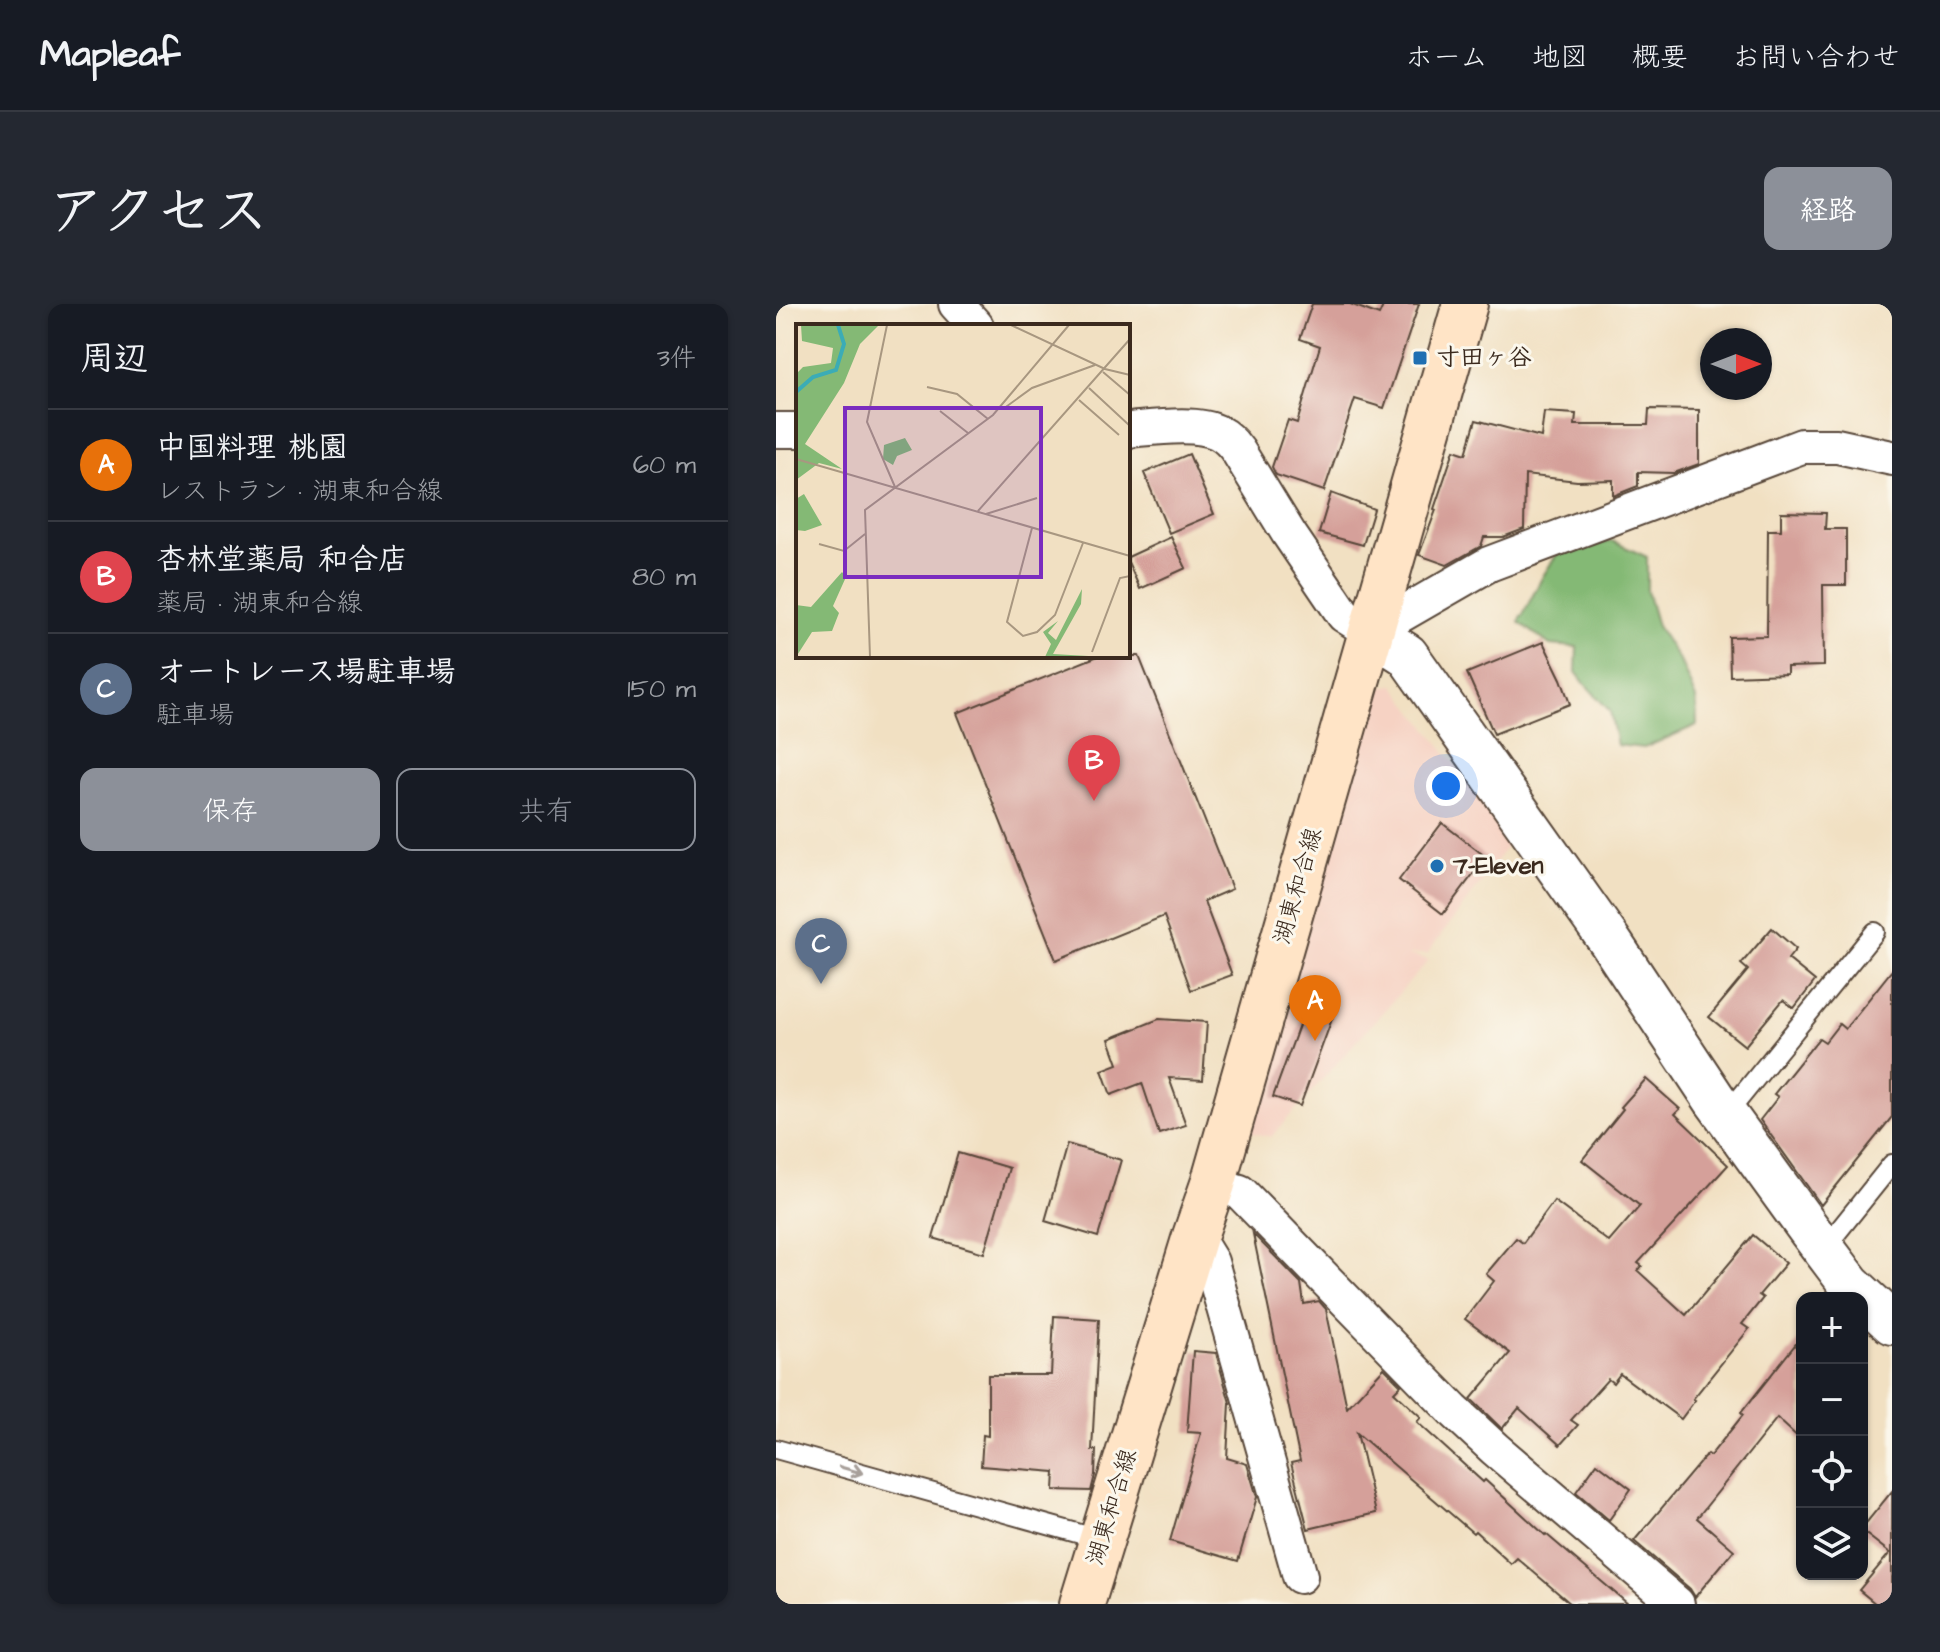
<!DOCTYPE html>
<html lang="ja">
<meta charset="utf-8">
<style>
:root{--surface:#171b24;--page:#242831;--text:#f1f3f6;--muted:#9ea1a6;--line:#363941;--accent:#8c9099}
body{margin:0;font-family:"Architects Daughter","Klee One",sans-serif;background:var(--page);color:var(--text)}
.controls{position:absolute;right:24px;bottom:24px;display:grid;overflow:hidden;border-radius:16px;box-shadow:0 2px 6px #0004}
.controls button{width:72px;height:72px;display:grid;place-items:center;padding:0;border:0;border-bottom:2px solid var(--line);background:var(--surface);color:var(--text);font:40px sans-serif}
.compass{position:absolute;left:924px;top:24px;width:72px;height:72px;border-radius:50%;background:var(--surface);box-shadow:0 2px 6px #0004;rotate:90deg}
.you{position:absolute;left:670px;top:482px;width:28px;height:28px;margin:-20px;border:6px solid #fff;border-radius:50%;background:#1a73e8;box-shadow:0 0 0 12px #1a73e833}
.badge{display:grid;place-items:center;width:52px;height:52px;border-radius:50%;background:var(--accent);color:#fff;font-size:26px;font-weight:700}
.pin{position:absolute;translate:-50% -66px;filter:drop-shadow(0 2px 4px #0008)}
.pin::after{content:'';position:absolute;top:42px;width:28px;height:24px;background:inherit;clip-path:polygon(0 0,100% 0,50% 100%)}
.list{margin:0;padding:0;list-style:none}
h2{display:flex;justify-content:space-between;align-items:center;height:104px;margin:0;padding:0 32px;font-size:34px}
h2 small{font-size:26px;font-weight:400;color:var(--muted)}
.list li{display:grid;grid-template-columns:52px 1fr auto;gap:24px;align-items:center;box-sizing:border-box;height:112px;padding:0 32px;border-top:2px solid var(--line)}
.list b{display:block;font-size:30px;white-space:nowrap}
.list p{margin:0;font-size:26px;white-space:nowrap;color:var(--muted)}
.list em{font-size:26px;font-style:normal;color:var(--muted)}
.actions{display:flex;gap:16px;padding:24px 32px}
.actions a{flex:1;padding:18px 0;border:2px solid var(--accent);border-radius:16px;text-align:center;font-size:28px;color:var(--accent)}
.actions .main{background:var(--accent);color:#fff}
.icon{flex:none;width:44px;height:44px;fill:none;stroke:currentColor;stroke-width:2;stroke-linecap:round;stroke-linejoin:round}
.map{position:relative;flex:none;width:1116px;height:1300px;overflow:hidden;border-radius:16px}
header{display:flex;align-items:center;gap:48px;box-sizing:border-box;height:112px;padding:0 40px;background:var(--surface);border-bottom:2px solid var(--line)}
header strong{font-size:38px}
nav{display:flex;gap:44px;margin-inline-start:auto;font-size:28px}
.intro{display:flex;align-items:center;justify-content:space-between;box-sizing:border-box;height:192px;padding:0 48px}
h1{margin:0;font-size:56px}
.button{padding:20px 36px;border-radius:16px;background:var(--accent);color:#fff;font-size:28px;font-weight:700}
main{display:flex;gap:48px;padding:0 48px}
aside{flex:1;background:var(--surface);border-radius:16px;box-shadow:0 2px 6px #0004}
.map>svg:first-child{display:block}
.built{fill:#f6d2c3}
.forest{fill:#84b975;stroke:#60724a;stroke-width:2}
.building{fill:#d5a09a}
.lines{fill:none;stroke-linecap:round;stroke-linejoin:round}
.service-casing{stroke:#564537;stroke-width:22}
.minor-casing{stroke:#564537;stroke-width:38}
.tertiary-casing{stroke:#564537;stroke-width:46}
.secondary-casing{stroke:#564537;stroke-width:48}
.service{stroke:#fff;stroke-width:18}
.minor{stroke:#fff;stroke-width:34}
.tertiary{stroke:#fff;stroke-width:42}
.secondary{stroke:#ffe4c6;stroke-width:44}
.oneway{stroke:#a79f9a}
.poi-dot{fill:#1f6fb2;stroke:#fbf7ec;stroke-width:3}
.labels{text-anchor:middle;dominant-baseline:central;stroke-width:6;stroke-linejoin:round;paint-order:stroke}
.poi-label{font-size:24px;font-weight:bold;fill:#3b2a1e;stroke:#fbf7ec;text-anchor:start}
.street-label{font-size:24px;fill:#3b2a1e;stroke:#fbf7ec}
.inset-river{fill:none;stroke:#3bacb6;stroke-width:4}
.inset-road{fill:none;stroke:#a89780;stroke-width:2}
.view{fill:#7b2cbf;fill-opacity:0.15;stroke:#7b2cbf;stroke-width:4}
.inset-edge{fill:none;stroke:#3b2a1e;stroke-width:4}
</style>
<header>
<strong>Mapleaf</strong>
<nav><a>ホーム</a><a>地図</a><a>概要</a><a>お問い合わせ</a></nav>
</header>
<div class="intro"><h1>アクセス</h1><a class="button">経路</a></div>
<main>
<aside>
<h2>周辺<small>3件</small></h2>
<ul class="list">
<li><span class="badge" style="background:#e8710a">A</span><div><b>中国料理 桃園</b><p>レストラン · 湖東和合線</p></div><em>60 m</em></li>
<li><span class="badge" style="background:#e0444e">B</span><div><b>杏林堂薬局 和合店</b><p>薬局 · 湖東和合線</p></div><em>80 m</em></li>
<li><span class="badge" style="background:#5c6f8a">C</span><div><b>オートレース場駐車場</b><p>駐車場</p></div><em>150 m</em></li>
</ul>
<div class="actions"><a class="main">保存</a><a>共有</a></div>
</aside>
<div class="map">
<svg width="1116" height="1300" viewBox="0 0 1116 1300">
<rect width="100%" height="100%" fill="#fbf7ec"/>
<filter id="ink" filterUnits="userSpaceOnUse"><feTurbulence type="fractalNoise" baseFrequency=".0125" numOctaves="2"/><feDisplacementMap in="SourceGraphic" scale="16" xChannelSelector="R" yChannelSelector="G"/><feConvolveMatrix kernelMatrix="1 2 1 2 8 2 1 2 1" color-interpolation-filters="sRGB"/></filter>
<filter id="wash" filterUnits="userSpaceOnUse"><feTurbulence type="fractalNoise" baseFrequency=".006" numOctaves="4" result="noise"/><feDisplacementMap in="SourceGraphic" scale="32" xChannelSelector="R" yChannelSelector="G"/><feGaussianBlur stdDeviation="1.8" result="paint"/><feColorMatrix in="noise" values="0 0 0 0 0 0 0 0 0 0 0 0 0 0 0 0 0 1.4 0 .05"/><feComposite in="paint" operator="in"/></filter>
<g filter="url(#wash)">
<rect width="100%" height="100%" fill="#f1e0c2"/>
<!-- built -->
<polygon class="built" points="618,381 736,534 707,576 651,650 631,650 653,656 495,833 474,828 592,385"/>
<!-- forest -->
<polygon class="forest" points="836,237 871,253 871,287 881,322 905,359 920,395 921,421 868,444 841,441 834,407 810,381 800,368 801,343 774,341 743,318 767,272 781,250"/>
<g id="blocks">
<!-- building -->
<g class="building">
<polygon points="536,0 574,0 603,11 608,0 643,0 608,104 579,95 548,187 500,171 496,163 512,116 521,119 544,42 524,35"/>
<polygon points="873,105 923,106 923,160 898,169 862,168 862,182 837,192 837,176 801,177 749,171 748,225 727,233 708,233 705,242 671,261 643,251 660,206 658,205 678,146 690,150 700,116 765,133 768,108 800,110 799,121 872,121"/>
<polygon points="413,150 438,210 393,229 368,169"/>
<polygon points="555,189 598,205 587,241 543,229"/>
<polygon points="1005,208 1050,209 1049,225 1070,225 1070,281 1047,281 1048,362 1011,363 1011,370 954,372 953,333 991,332 992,226 1005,226"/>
<polygon points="395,233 410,264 364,285 352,258 352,253"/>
<polygon points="767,338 785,375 794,400 718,430 691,369"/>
<polygon points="322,352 363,352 456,585 428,597 456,671 415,686 388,612 280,656 181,409"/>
<polygon points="666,519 710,553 667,610 623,576"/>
<polygon points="996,624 1020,645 1012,655 1039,677 1018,704 1007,696 969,742 933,713 972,666 965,660"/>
<polygon points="1116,666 1116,813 1045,901 984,816 1002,793 998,790 1043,734 1049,738 1063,720 1069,725"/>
<polygon points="533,694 560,704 524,802 497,793"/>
<polygon points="383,715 431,718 427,776 393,774 410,821 383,830 366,779 335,791 326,766 342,760 333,735"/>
<polygon points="870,775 904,805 899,810 952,861 862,959 866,962 862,967 910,1011 977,931 1010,959 983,991 987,994 966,1020 973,1025 917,1095 919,1096 905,1115 844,1070 837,1079 832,1075 795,1116 802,1121 784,1141 743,1104 726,1125 695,1095 734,1049 689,1015 718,977 710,970 740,934 747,939 778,897 833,938 864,902 806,856 847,805 845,803"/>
<polygon points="291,840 345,856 322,933 269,917"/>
<polygon points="182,849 233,864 208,949 157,934"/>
<polygon points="477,930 525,979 528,1000 543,997 550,1005 571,1104 608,1064 625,1081 618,1088 645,1113 641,1118 707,1178 709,1176 769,1231 770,1230 852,1300 795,1300 741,1254 735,1260 699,1227 697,1229 581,1129 600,1209 532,1225 515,1159 524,1157"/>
<polygon points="278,1012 323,1015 316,1146 320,1146 319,1171 315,1187 278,1186 279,1168 205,1162 207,1131 212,1132 212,1071 275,1071"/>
<polygon points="1026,1032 1026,1137 1001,1114 921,1214 958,1246 919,1293 914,1285 858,1237 931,1150 934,1152 967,1111 965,1109"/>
<polygon points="417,1047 440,1049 454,1099 451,1154 471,1160 481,1193 462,1257 394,1237 425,1129 411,1128"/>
<polygon points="821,1159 855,1185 833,1216 800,1188"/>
<polygon points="1116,1187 1116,1300 1100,1300 1083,1286 1114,1249 1086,1227 1086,1224"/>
</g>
</g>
</g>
<g filter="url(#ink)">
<use href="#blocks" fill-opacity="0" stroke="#564537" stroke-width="2"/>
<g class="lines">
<defs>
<g id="service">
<polyline points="950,811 1099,628"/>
<polyline points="1047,946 1116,860"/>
<polyline points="0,1145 326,1236"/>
</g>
<g id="minor">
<polyline points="180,0 200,22"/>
<polyline points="0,126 22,126"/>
<path d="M352,126C376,124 422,117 443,129C451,133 457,140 462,147L513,230L568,311L595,328L713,260L1026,142H1061L1116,154"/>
<polyline points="437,880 464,888 677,1106 719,1145 901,1300"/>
<polyline points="419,932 435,958 524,1272"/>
</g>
<polyline id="tertiary" points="595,328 631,351 833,636 939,796 1034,927 1074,980 1116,1019"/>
<polyline id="secondary" points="306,1300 419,932 437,880 689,0"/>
</defs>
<!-- service casing -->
<use href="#service" class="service-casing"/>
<!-- minor casing -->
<use href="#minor" class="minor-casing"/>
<!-- tertiary casing -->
<use href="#tertiary" class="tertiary-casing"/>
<!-- secondary casing -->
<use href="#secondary" class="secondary-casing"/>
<!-- service -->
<use href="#service" class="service"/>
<!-- minor -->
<use href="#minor" class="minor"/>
<!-- tertiary -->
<use href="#tertiary" class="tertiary"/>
<!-- secondary -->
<use href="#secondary" class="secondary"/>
</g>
<!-- one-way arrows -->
<defs><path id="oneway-shaft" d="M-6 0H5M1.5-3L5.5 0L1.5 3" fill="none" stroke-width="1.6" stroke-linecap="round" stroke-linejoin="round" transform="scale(2)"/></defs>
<use class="oneway" href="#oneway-shaft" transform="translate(75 1166) rotate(16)"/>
</g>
<!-- markers -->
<g class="poi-dot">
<rect x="636" y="46" width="16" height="16" rx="4"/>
<circle cx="661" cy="562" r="8"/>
</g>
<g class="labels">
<!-- poi labels -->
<g class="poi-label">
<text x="660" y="54">寸田ヶ谷</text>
<text x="677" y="562">7-Eleven</text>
</g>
<!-- street labels -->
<g class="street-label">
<text transform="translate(522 582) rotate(-74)">湖東和合線</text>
<text transform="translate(336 1203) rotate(-73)">湖東和合線</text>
</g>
</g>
<!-- overview -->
<g transform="translate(20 20)">
<rect width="334" height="334" fill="#f1e0c2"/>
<path d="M5,1H83L64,20L48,59L9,120L46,145L23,139L0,156V50L7,43L35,39L37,24L6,17ZM109,114L116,126L101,132L97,141L87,135L88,121ZM8,170L26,201L9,207L0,206V175ZM46,248L50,253L37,282L43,289L36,307L16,308L0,333V281L15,283ZM286,265L285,280L257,330L310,333H249L255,320L247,308L262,297L252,309L260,316Z" fill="#84b975"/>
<path class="inset-river" d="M0,68L17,53L40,46L48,20L42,1"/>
<path class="inset-road" d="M91,1L71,98L99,163M215,1L309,45L334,51M307,48L334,71M131,63L161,70L192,95M293,64L334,102M283,76L323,111M207,85L236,64L299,41M144,87L172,109M0,135L334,232M182,187L334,15M190,190L241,174M236,204L211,298L227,312L241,308L259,291L287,219M23,220L48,227L69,210M296,328L324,254L334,252M74,333L69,186L197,91L273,1"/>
<path class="view" d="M49,84H245V253H49Z"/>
<rect width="334" height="334" class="inset-edge"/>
</g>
</svg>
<div class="controls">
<button>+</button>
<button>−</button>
<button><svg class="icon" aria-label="locate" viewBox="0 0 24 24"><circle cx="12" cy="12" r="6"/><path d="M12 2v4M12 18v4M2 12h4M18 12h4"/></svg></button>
<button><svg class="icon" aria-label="layers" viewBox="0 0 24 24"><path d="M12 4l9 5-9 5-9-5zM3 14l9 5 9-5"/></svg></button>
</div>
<svg class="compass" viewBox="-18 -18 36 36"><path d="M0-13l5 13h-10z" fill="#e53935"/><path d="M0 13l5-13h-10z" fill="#9ea1a6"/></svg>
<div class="you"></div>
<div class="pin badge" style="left:539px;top:737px;background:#e8710a">A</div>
<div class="pin badge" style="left:318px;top:497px;background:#e0444e">B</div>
<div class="pin badge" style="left:45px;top:680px;background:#5c6f8a">C</div>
</div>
</main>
